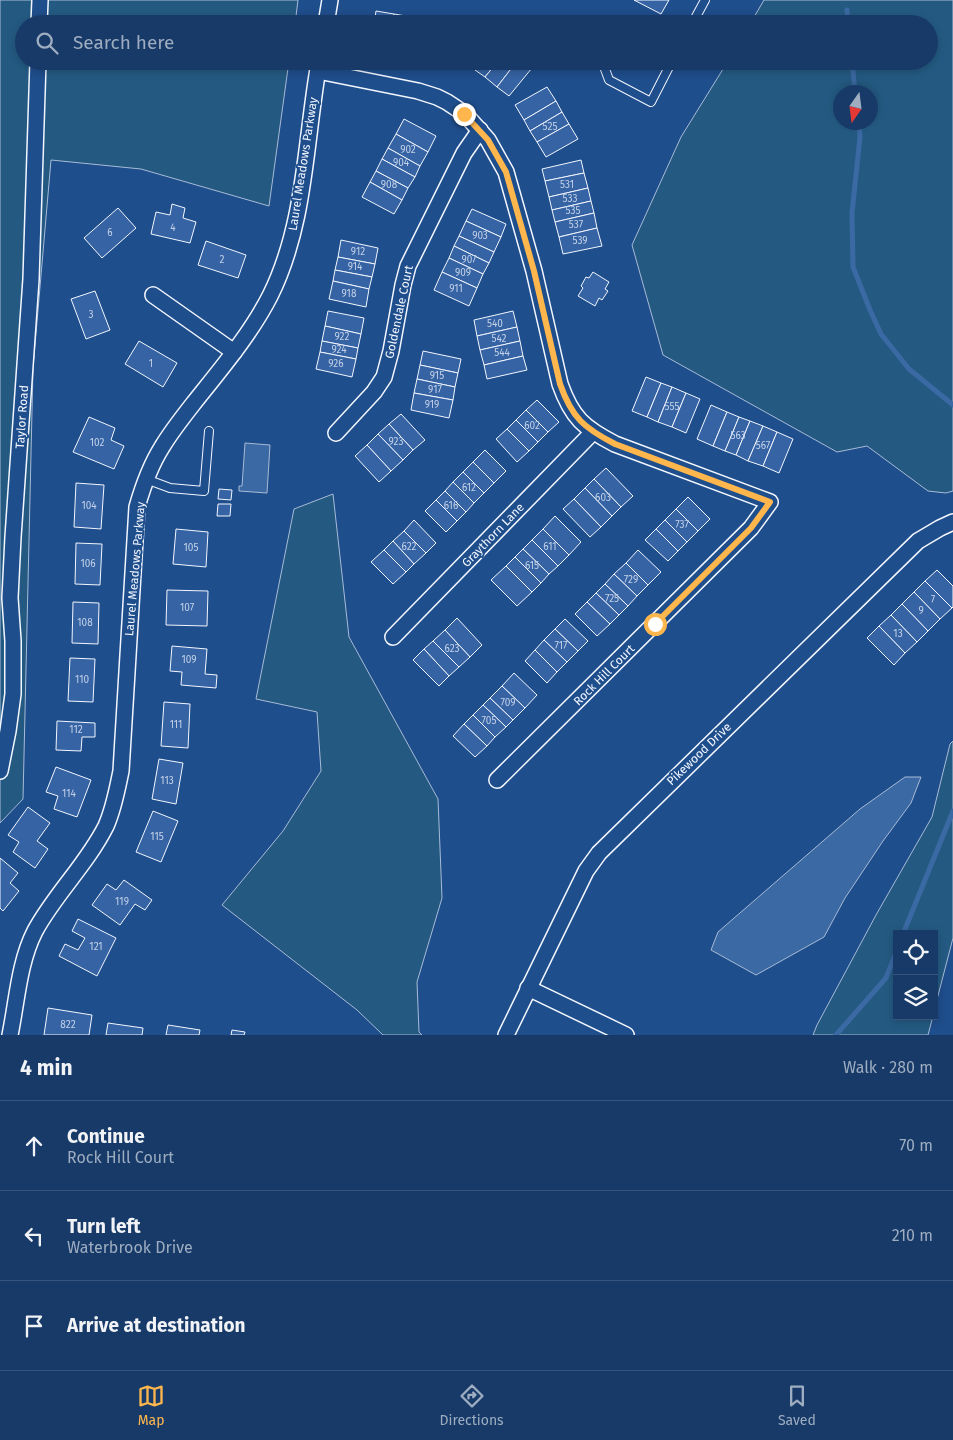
<!DOCTYPE html>
<meta charset="utf-8">
<style>
:root{--surface:#173a69;--page:#20416f;--text:#f1f3f6;--muted:#9eadc0;--line:#36547d;--accent:#ffb74d}
body{margin:0;font-family:"Fira Sans",sans-serif;background:var(--page);color:var(--text)}
.controls{position:absolute;right:15px;bottom:15px;display:grid;overflow:hidden;border-radius:0px;box-shadow:0 2px 8px #0003}
.controls button{width:45px;height:45px;display:grid;place-items:center;padding:0;border:0;border-bottom:1px solid var(--line);background:var(--surface);color:var(--text);font:25px sans-serif}
.compass{position:absolute;left:833px;top:85px;width:45px;height:45px;border-radius:50%;background:var(--surface);box-shadow:0 2px 8px #0003;rotate:194deg}
.stop{position:absolute;width:15px;height:15px;margin:-11px;border:4px solid #ffb74d;border-radius:50%;background:#fff}
.stop.end{background:#ffb74d;border-color:#fff;box-shadow:0 1px 5px #0008}
.list{margin:0;padding:0;list-style:none}
h2{display:flex;justify-content:space-between;align-items:center;height:65px;margin:0;padding:0 20px;font-size:21px}
h2 small{font-size:16px;font-weight:400;color:var(--muted)}
.list li{display:grid;grid-template-columns:32px 1fr auto;gap:15px;align-items:center;box-sizing:border-box;height:90px;padding:0 20px;border-top:1px solid var(--line)}
.list b{display:block;font-size:19px;white-space:nowrap}
.list p{margin:0;font-size:16px;white-space:nowrap;color:var(--muted)}
.list em{font-size:16px;font-style:normal;color:var(--muted)}
.icon{flex:none;width:28px;height:28px;fill:none;stroke:currentColor;stroke-width:2;stroke-linecap:round;stroke-linejoin:round}
.map{position:relative;flex:none;width:953px;height:1035px;overflow:hidden}
.search{position:absolute;background:var(--surface);box-shadow:0 2px 8px #0003;left:15px;right:15px;top:15px;height:55px;display:flex;align-items:center;gap:12px;box-sizing:border-box;padding:0 18px;border-radius:28px;color:var(--muted);font-size:19px}
.sheet{height:335px;background:var(--surface)}
nav{display:flex;justify-content:space-around;align-items:center;box-sizing:border-box;height:70px;border-top:1px solid var(--line);background:var(--surface);font-size:14px;color:var(--muted)}
nav a{display:grid;justify-items:center;gap:2px}
nav .on{color:var(--accent)}
.map>svg:first-child{display:block}
.green{fill:#245a82;stroke:#a8bbd7;fill-rule:evenodd}
.water{fill:#3b69a3;stroke:#a8bbd7}
.lines{fill:none;stroke-linecap:round;stroke-linejoin:round}
.stream{stroke:#3b69a3;stroke-width:5}
.building{fill:#3563a3;stroke:#f2f6ff}
.service-casing{stroke:#f2f6ff;stroke-width:10}
.minor-casing{stroke:#f2f6ff;stroke-width:18}
.service{stroke:#1f4e8c;stroke-width:8}
.minor{stroke:#1f4e8c;stroke-width:15}
.route{stroke:#ffb74d;stroke-width:6}
.labels{text-anchor:middle;dominant-baseline:central;stroke-width:4;stroke-linejoin:round;paint-order:stroke}
.number-label{font-size:10px;fill:#c3d1e8}
.street-label{font-size:12px;fill:#f2f6ff;stroke:#1f4e8c}
</style>
<div class="map">
<svg width="953" height="1035" viewBox="0 0 953 1035">
<rect width="100%" height="100%" fill="#1f4e8c"/>
<!-- green -->
<g class="green">
<polygon points="0,0 298,0 295,24 24,24 24,61 289,61 269,206 141,169 51,160 33,368 23,799 0,823"/>
<path d="M764,0H953V491L946,493L928,491L867,446L837,452L663,355L632,245L681,137L728,61H929V24H750ZM840,92H870V122H840Z"/>
<polygon points="333,494 349,637 438,799 442,898 417,982 419,1032 422,1035 383,1035 357,1010 222,905 283,831 321,771 317,712 256,699 294,509"/>
<polygon points="953,741 953,938 934,1011 934,934 897,934 897,1016 933,1016 928,1035 813,1035 817,1025 876,915 932,817 950,744"/>
</g>
<!-- water -->
<g class="water">
<polygon points="245,443 270,445 267,493 239,491 239,486 242,486"/>
<polygon points="905,777 921,777 911,803 883,841 845,898 824,937 756,975 711,950 718,932 860,809"/>
</g>
<g class="lines">
<!-- stream -->
<g class="stream">
<polyline points="847,10 848,24"/>
<polyline points="852,61 855,92"/>
<polyline points="859,122 860,137 852,213 853,267 870,310 881,334 909,369 953,405"/>
<polyline points="903,934 953,811"/>
<polyline points="836,1035 886,978 897,950"/>
</g>
</g>
<!-- building -->
<g class="building">
<polygon points="634,0 669,0 661,14"/>
<polygon points="376,11 394,14 392,24 374,24"/>
<polygon points="394,14 406,16 404,24 392,24"/>
<polygon points="406,16 418,19 418,24 404,24"/>
<polygon points="418,19 430,21 430,24 418,24"/>
<polygon points="465,61 481,61 475,70"/>
<polygon points="481,61 498,61 485,77 475,70"/>
<polygon points="498,61 517,61 497,87 485,77"/>
<polygon points="517,61 524,61 532,68 509,96 497,87"/>
<polygon points="547,87 556,101 524,120 515,105"/>
<polygon points="556,101 562,112 530,131 524,120"/>
<polygon points="562,112 569,124 537,142 530,131"/>
<polygon points="404,119 436,136 428,152 396,134"/>
<polygon points="569,124 578,139 546,157 537,142"/>
<polygon points="396,134 428,152 420,166 388,148"/>
<polygon points="388,148 420,166 415,177 382,159"/>
<polygon points="382,159 415,177 408,188 376,171"/>
<polygon points="581,160 584,173 545,181 542,169"/>
<polygon points="376,171 408,188 402,200 370,182"/>
<polygon points="584,173 588,188 549,197 545,181"/>
<polygon points="370,182 402,200 394,214 362,197"/>
<polygon points="588,188 591,201 552,210 549,197"/>
<polygon points="591,201 594,213 555,222 552,210"/>
<polygon points="172,204 185,208 183,218 196,222 190,243 151,234 156,212 170,215"/>
<polygon points="118,208 136,228 102,258 84,238"/>
<polygon points="472,209 506,224 501,237 466,221"/>
<polygon points="594,213 597,228 559,237 555,222"/>
<polygon points="466,221 501,237 494,252 459,236"/>
<polygon points="597,228 602,246 563,254 559,237"/>
<polygon points="459,236 494,252 489,263 454,246"/>
<polygon points="341,240 378,248 375,264 338,257"/>
<polygon points="206,241 246,255 238,278 198,265"/>
<polygon points="454,246 489,263 483,274 449,258"/>
<polygon points="338,257 375,264 372,277 335,270"/>
<polygon points="449,258 483,274 477,288 442,272"/>
<polygon points="335,270 372,277 369,289 333,281"/>
<polygon points="442,272 477,288 469,306 434,290"/>
<polygon points="593,272 609,282 605,289 608,291 602,300 599,298 595,306 578,296 583,288 581,286 586,277 589,278"/>
<polygon points="333,281 369,289 366,307 329,299"/>
<polygon points="95,291 110,330 86,339 71,299"/>
<polygon points="328,311 364,318 361,334 325,326"/>
<polygon points="513,311 517,327 477,336 474,320"/>
<polygon points="325,326 361,334 358,348 322,341"/>
<polygon points="517,327 520,341 480,350 477,336"/>
<polygon points="139,341 177,363 163,387 125,364"/>
<polygon points="322,341 358,348 356,359 320,352"/>
<polygon points="520,341 523,356 484,365 480,350"/>
<polygon points="423,351 461,359 458,373 420,365"/>
<polygon points="320,352 356,359 352,377 316,369"/>
<polygon points="523,356 527,370 487,379 484,365"/>
<polygon points="420,365 458,373 455,387 417,379"/>
<polygon points="646,377 661,383 647,417 632,411"/>
<polygon points="417,379 455,387 453,400 414,393"/>
<polygon points="661,383 672,387 658,422 647,417"/>
<polygon points="672,387 686,393 672,427 658,422"/>
<polygon points="414,393 453,400 449,418 411,410"/>
<polygon points="686,393 700,399 686,433 672,427"/>
<polygon points="537,400 559,422 548,432 526,410"/>
<polygon points="711,405 727,412 713,446 697,439"/>
<polygon points="526,410 548,432 538,442 516,420"/>
<polygon points="727,412 739,417 725,451 713,446"/>
<polygon points="401,414 425,440 413,450 389,424"/>
<polygon points="89,417 115,428 111,440 124,446 114,469 73,452"/>
<polygon points="739,417 750,421 736,455 725,451"/>
<polygon points="516,420 538,442 529,451 507,429"/>
<polygon points="750,421 763,426 748,461 736,455"/>
<polygon points="389,424 413,450 403,460 378,434"/>
<polygon points="763,426 777,432 763,466 748,461"/>
<polygon points="507,429 529,451 517,462 496,439"/>
<polygon points="777,432 793,439 779,473 763,466"/>
<polygon points="378,434 403,460 391,471 367,445"/>
<polygon points="367,445 391,471 379,482 355,456"/>
<polygon points="485,450 506,471 494,483 473,462"/>
<polygon points="473,462 494,483 484,493 463,472"/>
<polygon points="606,468 633,496 621,507 594,479"/>
<polygon points="463,472 484,493 474,503 453,482"/>
<polygon points="594,479 621,507 612,516 585,488"/>
<polygon points="453,482 474,503 466,512 445,491"/>
<polygon points="76,483 104,485 101,529 74,527"/>
<polygon points="585,488 612,516 601,527 574,499"/>
<polygon points="219,489 232,490 231,500 218,499"/>
<polygon points="445,491 466,512 457,521 436,500"/>
<polygon points="688,497 710,519 698,531 676,509"/>
<polygon points="574,499 601,527 590,537 563,509"/>
<polygon points="436,500 457,521 446,532 425,511"/>
<polygon points="218,504 231,504 230,516 217,516"/>
<polygon points="676,509 698,531 687,542 665,520"/>
<polygon points="555,516 581,542 569,555 543,529"/>
<polygon points="414,520 436,543 426,553 404,531"/>
<polygon points="665,520 687,542 678,551 656,529"/>
<polygon points="176,529 208,532 206,567 173,564"/>
<polygon points="543,529 569,555 558,566 532,540"/>
<polygon points="656,529 678,551 668,561 645,540"/>
<polygon points="404,531 426,553 414,564 393,541"/>
<polygon points="532,540 558,566 549,574 523,549"/>
<polygon points="393,541 414,564 406,572 384,550"/>
<polygon points="76,543 102,544 100,585 75,584"/>
<polygon points="523,549 549,574 541,583 515,557"/>
<polygon points="384,550 406,572 393,584 371,562"/>
<polygon points="638,550 661,572 648,585 626,563"/>
<polygon points="515,557 541,583 532,592 506,566"/>
<polygon points="626,563 648,585 637,596 614,574"/>
<polygon points="506,566 532,592 517,606 491,580"/>
<polygon points="937,570 953,586 953,607 952,608 925,581"/>
<polygon points="614,574 637,596 628,606 605,584"/>
<polygon points="925,581 952,608 940,619 914,592"/>
<polygon points="605,584 628,606 619,615 596,593"/>
<polygon points="167,590 208,591 207,626 166,625"/>
<polygon points="914,592 940,619 928,631 902,604"/>
<polygon points="596,593 619,615 610,624 587,602"/>
<polygon points="73,602 99,603 98,644 72,643"/>
<polygon points="587,602 610,624 597,636 575,614"/>
<polygon points="902,604 928,631 917,642 891,615"/>
<polygon points="891,615 917,642 905,653 879,626"/>
<polygon points="457,618 482,645 470,657 445,630"/>
<polygon points="565,619 588,641 578,651 555,629"/>
<polygon points="879,626 905,653 894,665 867,638"/>
<polygon points="555,629 578,651 567,662 544,640"/>
<polygon points="445,630 470,657 459,667 433,641"/>
<polygon points="544,640 567,662 557,672 535,650"/>
<polygon points="433,641 459,667 449,676 424,649"/>
<polygon points="172,646 207,649 205,674 217,675 216,688 181,685 182,672 170,671"/>
<polygon points="424,649 449,676 439,686 413,660"/>
<polygon points="535,650 557,672 547,683 525,661"/>
<polygon points="70,658 95,659 93,702 68,701"/>
<polygon points="514,673 537,695 525,708 502,686"/>
<polygon points="502,686 525,708 513,720 490,698"/>
<polygon points="490,698 513,720 506,727 483,705"/>
<polygon points="164,702 190,704 188,748 161,746"/>
<polygon points="483,705 506,727 495,737 473,715"/>
<polygon points="473,715 495,737 487,746 464,724"/>
<polygon points="57,721 95,723 95,737 82,737 81,751 56,750"/>
<polygon points="464,724 487,746 475,757 453,736"/>
<polygon points="159,759 183,763 176,804 152,799"/>
<polygon points="56,767 91,780 77,817 54,809 58,796 46,792"/>
<polygon points="28,807 50,823 37,841 48,849 35,868 13,852 19,842 8,835"/>
<polygon points="153,811 178,821 161,862 136,852"/>
<polygon points="0,858 18,873 10,883 19,891 3,911 0,908"/>
<polygon points="124,880 152,900 145,910 135,904 120,925 92,905 107,884 116,890"/>
<polygon points="78,919 116,938 97,976 59,956 65,944 78,950 85,938 72,931"/>
<polygon points="48,1008 92,1015 89,1035 44,1035"/>
<polygon points="108,1023 143,1028 142,1035 106,1035"/>
<polygon points="168,1025 200,1030 199,1035 166,1035"/>
<polygon points="232,1030 245,1032 244,1035 231,1035"/>
</g>
<g class="lines">
<defs>
<g id="service">
<polyline points="692,24 705,0"/>
<polyline points="602,61 609,80 651,102 672,61"/>
<polyline points="146,479 170,488 204,491 209,431"/>
</g>
<g id="minor">
<polyline points="39,24 40,0"/>
<polyline points="326,24 330,0"/>
<path d="M318,71L418,91L437,97L447,102L465,114L488,140L506,172L534,271L560,384C572,418 584,428 615,444L770,502L751,528L497,780"/>
<polyline points="153,295 234,352"/>
<polyline points="336,433 374,392 384,377 391,351 403,285 408,266 464,153 480,130"/>
<polyline points="393,637 593,432"/>
<polyline points="0,771 8,731 13,694 13,641 10,598 13,537 31,279 38,61"/>
<polyline points="528,988 626,1035"/>
<path d="M10,1035C17,1001 19,962 35,931C55,894 87,864 106,826C114,808 117,790 121,771L137,507C143,486 150,466 162,447C171,432 182,418 193,404C220,370 250,335 270,296C306,224 305,141 319,63"/>
<polyline points="506,1035 586,871 599,853 918,541 940,528 953,522"/>
</g>
</defs>
<!-- service casing -->
<use href="#service" class="service-casing"/>
<!-- minor casing -->
<use href="#minor" class="minor-casing"/>
<!-- service -->
<use href="#service" class="service"/>
<!-- minor -->
<use href="#minor" class="minor"/>
</g>
<g class="lines">
<!-- route -->
<path class="route" d="M464,114L488,140L506,172L534,271L560,384C572,418 584,428 615,444L770,502L751,528L655,624"/>
</g>
<g class="labels">
<!-- number labels -->
<g class="number-label">
<text x="550" y="127">525</text>
<text x="408" y="150">902</text>
<text x="401" y="163">904</text>
<text x="389" y="185">908</text>
<text x="567" y="185">531</text>
<text x="570" y="199">533</text>
<text x="573" y="211">535</text>
<text x="576" y="225">537</text>
<text x="173" y="228">4</text>
<text x="110" y="233">6</text>
<text x="480" y="236">903</text>
<text x="580" y="241">539</text>
<text x="358" y="252">912</text>
<text x="222" y="260">2</text>
<text x="469" y="260">907</text>
<text x="355" y="267">914</text>
<text x="463" y="273">909</text>
<text x="456" y="289">911</text>
<text x="349" y="294">918</text>
<text x="91" y="315">3</text>
<text x="495" y="324">540</text>
<text x="342" y="337">922</text>
<text x="499" y="339">542</text>
<text x="339" y="350">924</text>
<text x="502" y="353">544</text>
<text x="151" y="364">1</text>
<text x="336" y="364">926</text>
<text x="437" y="376">915</text>
<text x="435" y="390">917</text>
<text x="432" y="405">919</text>
<text x="672" y="407">555</text>
<text x="532" y="426">602</text>
<text x="738" y="436">563</text>
<text x="396" y="442">923</text>
<text x="97" y="443">102</text>
<text x="763" y="446">567</text>
<text x="469" y="488">612</text>
<text x="603" y="498">603</text>
<text x="89" y="506">104</text>
<text x="451" y="506">616</text>
<text x="682" y="525">737</text>
<text x="409" y="547">622</text>
<text x="550" y="547">611</text>
<text x="191" y="548">105</text>
<text x="88" y="564">106</text>
<text x="532" y="566">615</text>
<text x="631" y="580">729</text>
<text x="612" y="599">725</text>
<text x="933" y="600">7</text>
<text x="187" y="608">107</text>
<text x="921" y="611">9</text>
<text x="85" y="623">108</text>
<text x="898" y="634">13</text>
<text x="561" y="646">717</text>
<text x="452" y="649">623</text>
<text x="189" y="660">109</text>
<text x="82" y="680">110</text>
<text x="508" y="703">709</text>
<text x="489" y="721">705</text>
<text x="176" y="725">111</text>
<text x="76" y="730">112</text>
<text x="167" y="781">113</text>
<text x="69" y="794">114</text>
<text x="157" y="837">115</text>
<text x="122" y="902">119</text>
<text x="96" y="947">121</text>
<text x="68" y="1025">822</text>
</g>
<!-- street labels -->
<g class="street-label">
<text transform="translate(303 164) rotate(-81)">Laurel Meadows Parkway</text>
<text transform="translate(399 312) rotate(-78)">Goldendale Court</text>
<text transform="translate(22 417) rotate(-86)">Taylor Road</text>
<text transform="translate(493 535) rotate(-46)">Graythorn Lane</text>
<text transform="translate(135 569) rotate(-85)">Laurel Meadows Parkway</text>
<text transform="translate(604 675) rotate(-45)">Rock Hill Court</text>
<text transform="translate(699 754) rotate(-44)">Pikewood Drive</text>
</g>
</g>
</svg>
<div class="controls">
<button><svg class="icon" aria-label="locate" viewBox="0 0 24 24"><circle cx="12" cy="12" r="6"/><path d="M12 2v4M12 18v4M2 12h4M18 12h4"/></svg></button>
<button><svg class="icon" aria-label="layers" viewBox="0 0 24 24"><path d="M12 4l9 5-9 5-9-5zM3 14l9 5 9-5"/></svg></button>
</div>
<svg class="compass" viewBox="-18 -18 36 36"><path d="M0-13l5 13h-10z" fill="#e53935"/><path d="M0 13l5-13h-10z" fill="#9eadc0"/></svg>
<div class="stop" style="left:655px;top:624px"></div>
<div class="stop end" style="left:464px;top:114px"></div>
<div class="search"><svg class="icon" aria-label="search" viewBox="0 0 24 24"><circle cx="10" cy="10" r="6"/><path d="M15 15l6 6"/></svg>Search here</div>
</div>
<section class="sheet">
<h2>4 min<small>Walk · 280 m</small></h2>
<ul class="list">
<li><svg class="icon" aria-label="ahead" viewBox="0 0 24 24"><path d="M12 20V5M6 11l6-6 6 6"/></svg><div><b>Continue</b><p>Rock Hill Court</p></div><em>70 m</em></li>
<li><svg class="icon" aria-label="left" viewBox="0 0 24 24"><path d="M17 20v-9H6M10 6l-5 5 5 5"/></svg><div><b>Turn left</b><p>Waterbrook Drive</p></div><em>210 m</em></li>
<li><svg class="icon" aria-label="arrive" viewBox="0 0 24 24"><path d="M6 21V4h12l-3 4 3 4H6"/></svg><div><b>Arrive at destination</b></div></li>
</ul>
</section>
<nav>
<a class="on"><svg class="icon" aria-label="map" viewBox="0 0 24 24"><path d="M3 6l6-2 6 2 6-2v14l-6 2-6-2-6 2zM9 4v14M15 6v14"/></svg>Map</a>
<a><svg class="icon" aria-label="directions" viewBox="0 0 24 24"><path d="M12 3l9 9-9 9-9-9zM9 14v-3h6M13 9l2 2-2 2"/></svg>Directions</a>
<a><svg class="icon" aria-label="saved" viewBox="0 0 24 24"><path d="M7 4h10v16l-5-4-5 4z"/></svg>Saved</a>
</nav>
